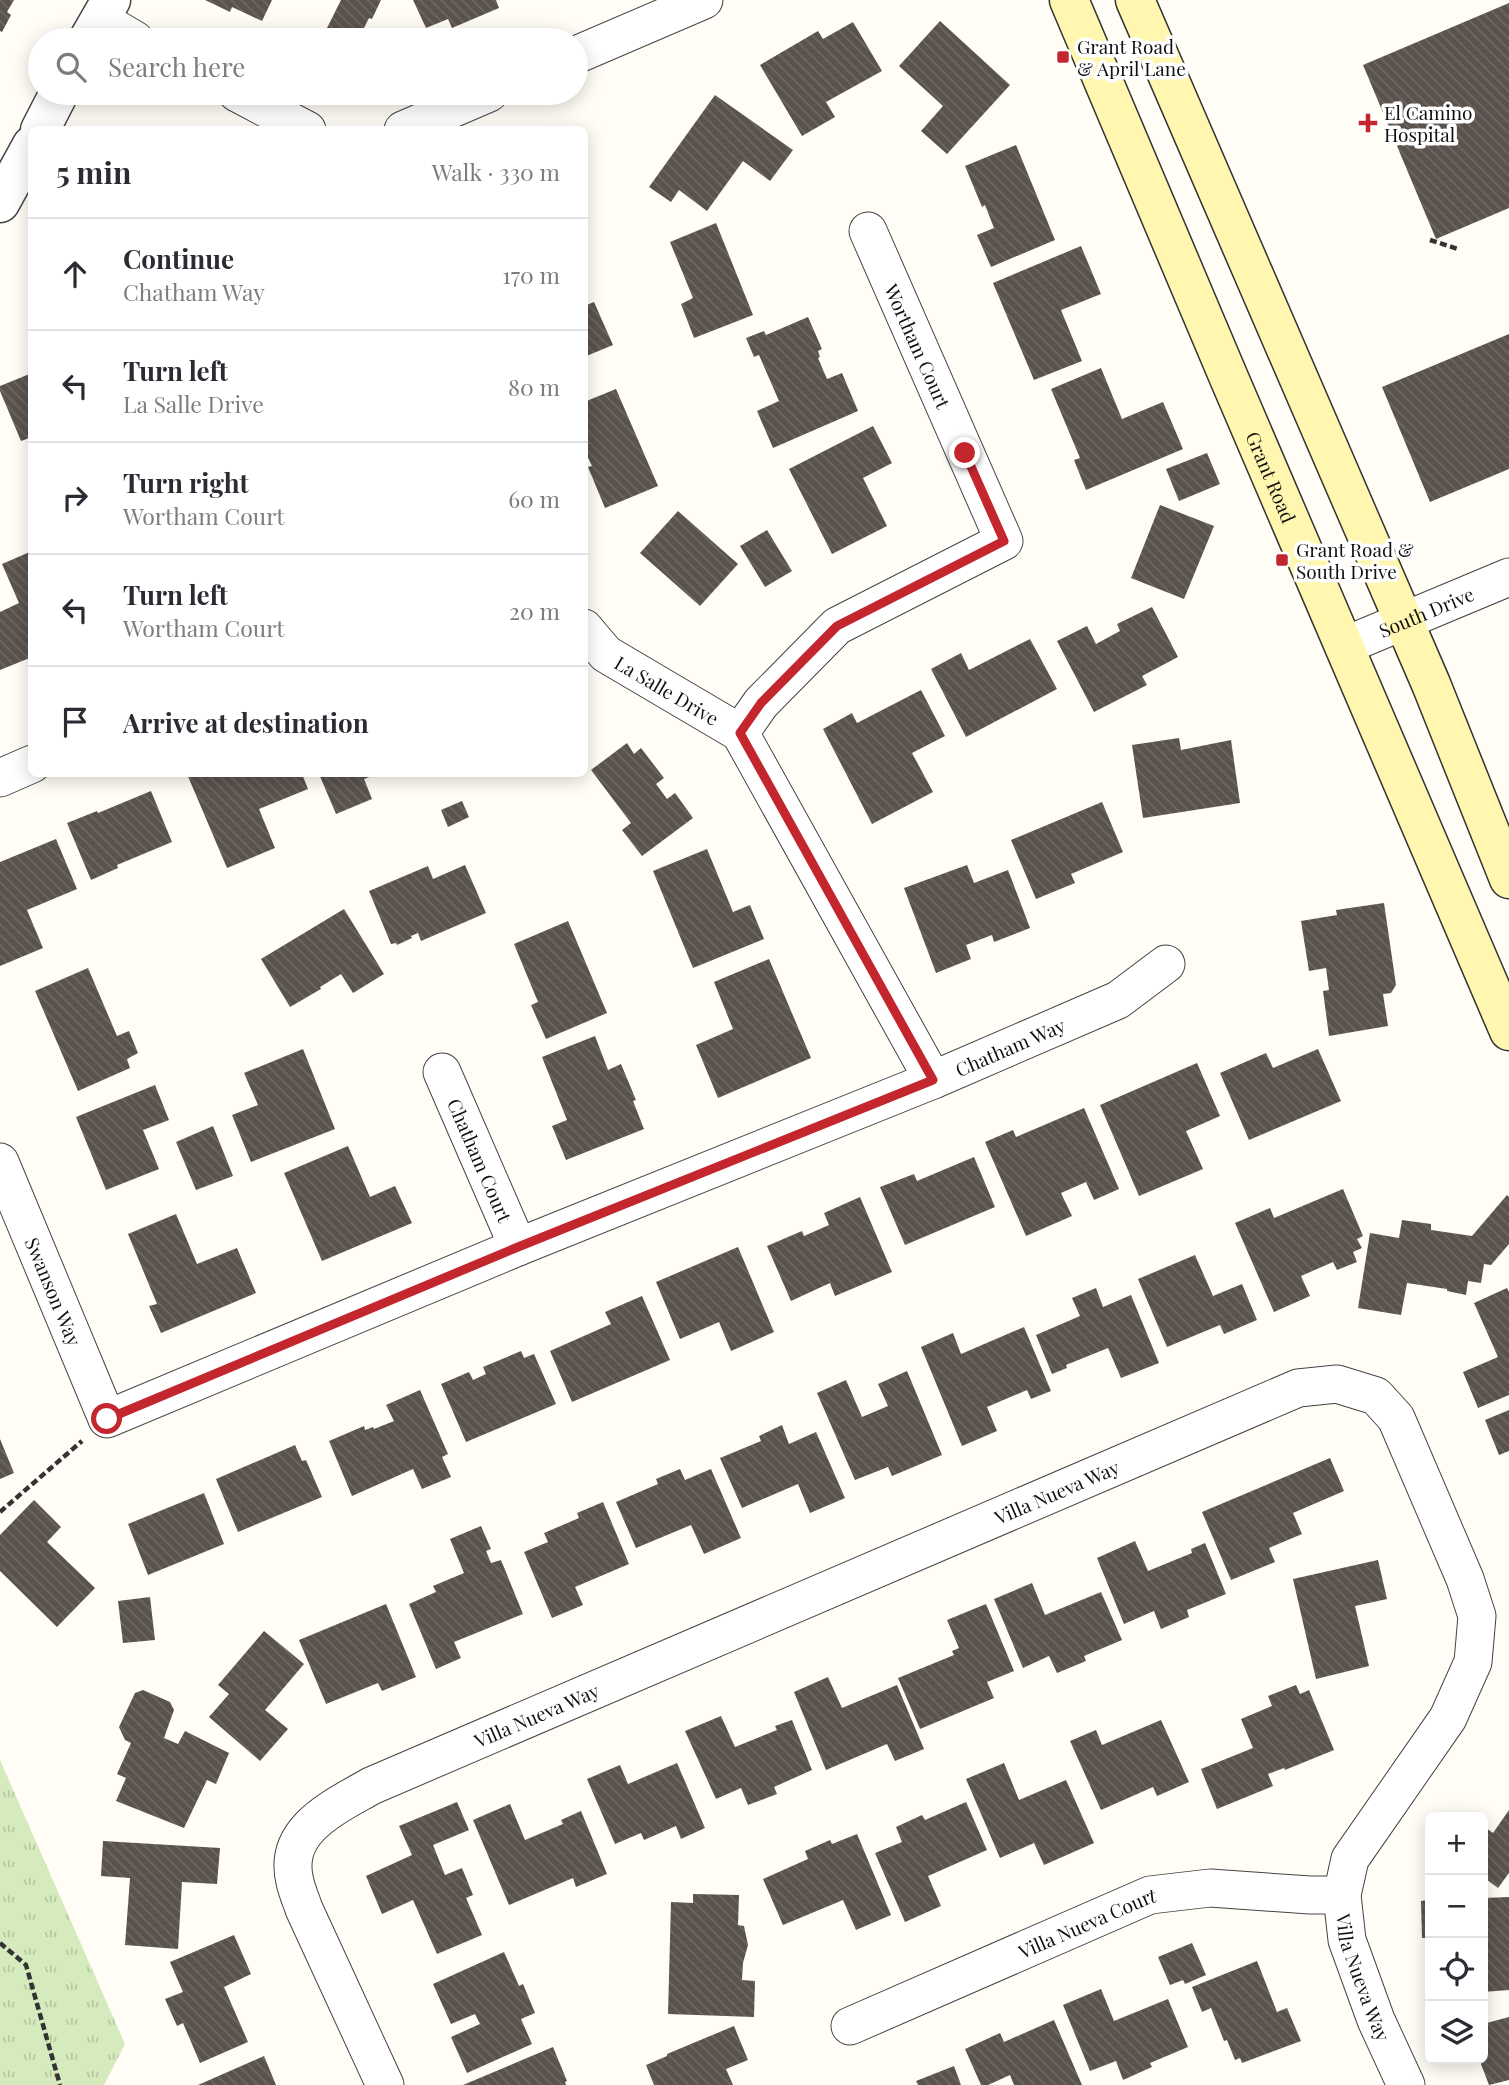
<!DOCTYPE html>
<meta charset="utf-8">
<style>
:root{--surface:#fff;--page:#f7f7f7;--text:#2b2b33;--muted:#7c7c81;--line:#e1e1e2}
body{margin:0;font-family:"Playfair Display",serif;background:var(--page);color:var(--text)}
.controls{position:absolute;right:21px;bottom:21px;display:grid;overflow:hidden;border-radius:10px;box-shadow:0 4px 18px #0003}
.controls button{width:63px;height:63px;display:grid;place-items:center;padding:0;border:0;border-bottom:2px solid var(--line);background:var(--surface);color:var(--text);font:35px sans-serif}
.stop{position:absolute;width:21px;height:21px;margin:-16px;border:5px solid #c4262e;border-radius:50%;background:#fff}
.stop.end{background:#c4262e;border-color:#fff;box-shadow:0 2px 7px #0008}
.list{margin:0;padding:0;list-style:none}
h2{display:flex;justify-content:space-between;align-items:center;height:91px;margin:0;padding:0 28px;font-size:30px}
h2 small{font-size:23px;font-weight:400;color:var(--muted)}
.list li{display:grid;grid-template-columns:46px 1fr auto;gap:21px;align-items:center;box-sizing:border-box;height:112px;padding:0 28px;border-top:2px solid var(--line)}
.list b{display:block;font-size:26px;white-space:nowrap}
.list p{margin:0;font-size:23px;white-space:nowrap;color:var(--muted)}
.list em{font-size:23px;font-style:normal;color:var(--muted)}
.icon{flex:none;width:38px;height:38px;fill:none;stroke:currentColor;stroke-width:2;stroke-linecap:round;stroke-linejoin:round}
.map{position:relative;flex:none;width:1509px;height:2085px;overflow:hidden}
.search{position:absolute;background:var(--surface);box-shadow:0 4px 18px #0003;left:28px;top:28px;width:560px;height:77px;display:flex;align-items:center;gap:18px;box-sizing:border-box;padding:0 24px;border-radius:38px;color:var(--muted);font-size:26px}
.panel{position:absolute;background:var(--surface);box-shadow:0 4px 18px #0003;left:28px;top:126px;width:560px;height:651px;border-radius:10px}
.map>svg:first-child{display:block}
.park{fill:url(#park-tufts)}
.building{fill:url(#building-back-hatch)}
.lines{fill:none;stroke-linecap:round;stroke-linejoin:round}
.minor-casing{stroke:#444;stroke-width:39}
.tertiary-casing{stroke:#444;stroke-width:41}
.secondary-casing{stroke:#333;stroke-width:41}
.path{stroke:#333;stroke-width:4.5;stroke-dasharray:7 3.5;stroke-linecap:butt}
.minor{stroke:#fff;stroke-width:37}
.tertiary{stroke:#fff;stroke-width:38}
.secondary{stroke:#fff6b0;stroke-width:38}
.route{stroke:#c4262e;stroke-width:9}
.poi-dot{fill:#c4262e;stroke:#fff;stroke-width:2.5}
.labels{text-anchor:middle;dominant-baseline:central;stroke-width:7;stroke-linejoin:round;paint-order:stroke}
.poi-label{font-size:19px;fill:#111;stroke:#fff;text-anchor:start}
.street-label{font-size:19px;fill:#111;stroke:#fff}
</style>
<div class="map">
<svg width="1509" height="2085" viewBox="0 0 1509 2085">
<defs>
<pattern id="park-tufts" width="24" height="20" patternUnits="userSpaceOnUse" patternTransform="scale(1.75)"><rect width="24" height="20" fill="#d5ebbd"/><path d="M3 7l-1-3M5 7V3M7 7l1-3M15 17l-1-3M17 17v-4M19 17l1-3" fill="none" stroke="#b6c8a1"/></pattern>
<pattern id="building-back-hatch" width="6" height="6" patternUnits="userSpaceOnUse" patternTransform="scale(1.75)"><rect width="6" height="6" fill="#5a524d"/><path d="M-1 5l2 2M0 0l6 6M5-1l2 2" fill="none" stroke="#6d6662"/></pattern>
</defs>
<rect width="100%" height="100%" fill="#fffdf5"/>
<!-- park -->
<polygon class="park" points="0,1760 125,2044 104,2085 0,2085"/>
<!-- building -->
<g class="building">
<polygon points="0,0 14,0 7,12 11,15 2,32 0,31"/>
<polygon points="205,0 272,0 262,21 232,7 230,12"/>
<polygon points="341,0 381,0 372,19 369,18 358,40 338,40 324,34"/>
<polygon points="413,0 496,0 499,8 452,28 448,19 426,28"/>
<polygon points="1509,3 1509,208 1436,239 1363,65"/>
<polygon points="940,21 1010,85 947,154 921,131 943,106 899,66"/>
<polygon points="853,22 882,71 826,102 835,117 802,136 760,65 818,31 823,39"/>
<polygon points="715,95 793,150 770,181 743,161 707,211 679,190 671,202 649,187"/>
<polygon points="1016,145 1055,240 991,267 977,235 994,228 985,205 982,207 965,166"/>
<polygon points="716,223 753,315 694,338 681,304 693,298 670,242"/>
<polygon points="1081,246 1101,294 1061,310 1082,361 1034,380 993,283"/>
<polygon points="594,302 613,345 584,357 584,306"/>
<polygon points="808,317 822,349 818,351 820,357 818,358 827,379 842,373 858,411 773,448 757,411 779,401 759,355 754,357 746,338 764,331 766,335"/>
<polygon points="1509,334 1509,469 1430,502 1382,387"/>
<polygon points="1101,368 1122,419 1163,402 1183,449 1086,490 1074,460 1080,458 1051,389"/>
<polygon points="32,373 32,437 21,441 0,391 0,386"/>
<polygon points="616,389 658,486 605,508 588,467 592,466 584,449 584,402"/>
<polygon points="873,426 892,463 863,478 887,526 832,554 789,469"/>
<polygon points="1207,453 1220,484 1179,501 1166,469"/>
<polygon points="1160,505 1214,526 1184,599 1131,578"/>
<polygon points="678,511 738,564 700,606 640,553"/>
<polygon points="767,530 792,571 765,587 740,546"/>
<polygon points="32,551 32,657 0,670 0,612 19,603 2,564"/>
<polygon points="1152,607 1178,657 1142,676 1147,685 1094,712 1057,641 1087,626 1096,644 1120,631 1117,624"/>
<polygon points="1030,639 1057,689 966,737 931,669 961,653 969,670"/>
<polygon points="921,690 945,736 912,753 933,792 872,824 823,729 852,713 857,723"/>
<polygon points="1179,738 1181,750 1231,740 1240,803 1143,818 1132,745"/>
<polygon points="627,743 634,754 641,748 664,778 656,784 667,799 675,793 693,818 642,856 622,830 631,823 591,770"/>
<polygon points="187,774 302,774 308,789 259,809 275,848 227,868"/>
<polygon points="319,774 378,774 364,779 372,799 336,814"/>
<polygon points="151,791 172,842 117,865 118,868 91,880 67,823 97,811 98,813"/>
<polygon points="462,801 469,817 448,827 441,810"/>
<polygon points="1102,802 1123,852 1071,874 1075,883 1036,899 1011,840"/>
<polygon points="56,839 77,889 27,910 43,948 0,966 0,862"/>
<polygon points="707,849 733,912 750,905 764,939 693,968 653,871"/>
<polygon points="465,865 486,913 421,941 418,933 411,936 412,938 397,945 396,943 391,944 369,891 428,866 433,879"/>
<polygon points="967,865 974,883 1008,870 1030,928 994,942 992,935 966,945 971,959 936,973 904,888"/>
<polygon points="1384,903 1396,985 1391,993 1383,994 1388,1026 1329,1036 1323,991 1329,990 1326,968 1309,971 1301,921 1337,915 1336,910"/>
<polygon points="344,909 384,974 353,993 341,974 320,987 321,989 290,1007 261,959"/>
<polygon points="568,921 607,1013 546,1039 531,1005 538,1002 514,944"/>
<polygon points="769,959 811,1058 718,1098 696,1045 733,1029 714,982"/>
<polygon points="88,968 117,1036 129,1031 138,1053 127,1059 130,1068 78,1091 35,991"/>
<polygon points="595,1036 608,1070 621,1064 636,1100 633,1101 644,1129 566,1160 552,1126 567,1120 542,1057"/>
<polygon points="303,1049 335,1129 251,1162 232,1115 258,1105 244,1073"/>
<polygon points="1318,1049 1341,1101 1249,1140 1220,1073 1266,1053 1273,1068"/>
<polygon points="1197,1063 1220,1116 1186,1131 1203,1169 1139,1196 1100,1105"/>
<polygon points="155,1085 169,1120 143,1130 159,1169 106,1190 76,1117"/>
<polygon points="1084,1108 1119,1189 1094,1200 1086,1182 1061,1193 1072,1216 1026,1236 985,1142 1013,1130 1016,1137"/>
<polygon points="213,1126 233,1176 196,1190 176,1142"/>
<polygon points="348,1146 370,1197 395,1186 412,1223 322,1261 284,1173"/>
<polygon points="974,1157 995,1207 905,1245 880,1187 914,1174 917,1181"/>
<polygon points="1343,1189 1363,1236 1357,1239 1362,1248 1353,1252 1357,1262 1337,1270 1333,1262 1301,1276 1310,1296 1274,1312 1235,1223 1270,1208 1274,1218"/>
<polygon points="1507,1195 1509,1197 1509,1244 1491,1265 1484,1264 1481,1283 1468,1281 1466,1295 1447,1291 1447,1289 1407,1283 1401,1315 1358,1308 1370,1233 1399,1238 1402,1220 1431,1224 1431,1230 1472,1236"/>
<polygon points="860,1197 892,1272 835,1296 830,1283 791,1301 767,1246 802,1231 804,1236 829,1225 824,1213"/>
<polygon points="176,1214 197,1264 237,1248 256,1293 161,1333 149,1306 157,1304 128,1234"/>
<polygon points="738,1247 774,1332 731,1351 719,1322 680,1339 656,1282"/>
<polygon points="1195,1255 1213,1296 1242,1284 1257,1320 1224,1334 1220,1325 1167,1347 1138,1279"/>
<polygon points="1096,1288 1103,1307 1131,1295 1159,1363 1121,1378 1108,1348 1066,1365 1067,1368 1052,1374 1036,1335 1080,1316 1072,1298"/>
<polygon points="1507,1288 1509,1292 1509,1395 1478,1408 1463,1372 1498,1357 1474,1303"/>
<polygon points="642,1296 670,1360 572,1402 550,1351 611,1324 605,1312"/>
<polygon points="1024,1327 1051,1391 1031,1399 1027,1390 987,1407 997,1431 962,1446 921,1347 953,1333 961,1354"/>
<polygon points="521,1351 524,1358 534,1354 556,1404 466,1442 441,1384 469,1372 473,1380 486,1374 483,1367"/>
<polygon points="907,1371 942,1455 892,1476 888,1467 855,1480 817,1393 846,1380 862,1417 888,1406 878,1384"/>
<polygon points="420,1390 448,1454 442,1457 451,1477 422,1489 413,1469 352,1496 329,1441 364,1426 365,1430 373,1427 374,1429 394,1421 386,1405"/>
<polygon points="1509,1410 1509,1451 1499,1455 1485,1420"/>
<polygon points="782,1425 789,1444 816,1432 845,1498 810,1513 798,1484 742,1508 720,1458 761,1441 759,1436"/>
<polygon points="0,1439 14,1473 0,1479"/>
<polygon points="295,1445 302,1461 306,1460 322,1497 238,1532 216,1479"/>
<polygon points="1330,1458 1344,1491 1293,1513 1302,1534 1269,1548 1275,1562 1231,1580 1202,1512"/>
<polygon points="680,1469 685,1480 711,1469 741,1538 704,1554 691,1525 636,1548 616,1502 658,1484 656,1479"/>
<polygon points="204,1493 224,1544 148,1575 128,1524"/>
<polygon points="34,1500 61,1527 47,1542 95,1588 57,1627 0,1571 0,1535"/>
<polygon points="603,1502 629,1564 575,1587 583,1605 552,1618 524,1552 548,1542 544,1533 579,1518 577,1513"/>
<polygon points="481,1526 491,1549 486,1551 491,1563 501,1560 523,1614 454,1642 461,1658 436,1669 409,1604 436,1592 433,1586 464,1573 450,1539"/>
<polygon points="1135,1541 1148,1571 1192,1553 1191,1549 1205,1543 1226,1594 1187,1610 1189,1617 1161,1629 1154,1611 1124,1624 1097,1558"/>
<polygon points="1378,1560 1387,1599 1355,1606 1369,1666 1316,1679 1293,1579"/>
<polygon points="1032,1583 1045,1615 1101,1592 1122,1640 1084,1656 1086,1661 1057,1673 1049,1656 1023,1668 994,1599"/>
<polygon points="150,1597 155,1640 123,1643 118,1601"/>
<polygon points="386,1604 416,1677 382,1691 378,1683 326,1704 299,1640"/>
<polygon points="986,1604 1014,1671 987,1682 994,1698 920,1729 898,1678 954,1655 952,1651 959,1648 947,1620"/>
<polygon points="264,1631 304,1664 265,1710 288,1729 260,1761 209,1717 229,1694 218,1685"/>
<polygon points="828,1677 842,1708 897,1685 924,1749 895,1761 887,1744 826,1770 794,1692"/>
<polygon points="1296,1685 1300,1694 1309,1690 1334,1750 1285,1770 1284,1768 1268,1774 1273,1786 1217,1809 1201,1769 1253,1748 1241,1719 1272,1706 1268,1696"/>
<polygon points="143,1690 170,1702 174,1710 164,1738 178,1744 185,1731 229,1753 216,1784 207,1780 184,1828 116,1801 126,1778 117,1774 131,1743 125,1740 119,1727 135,1693"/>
<polygon points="721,1716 735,1747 777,1730 775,1726 792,1720 812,1770 774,1787 777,1794 748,1805 741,1788 716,1799 685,1731"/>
<polygon points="1161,1720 1189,1782 1157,1796 1153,1787 1101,1810 1070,1741 1096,1730 1102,1745"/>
<polygon points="677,1763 705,1828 681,1839 676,1826 644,1840 641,1833 615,1844 587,1779 620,1765 628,1784"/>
<polygon points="1004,1763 1019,1800 1066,1780 1094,1843 1044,1865 1034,1843 1000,1858 966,1779"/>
<polygon points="457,1802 469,1830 433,1845 445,1875 462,1868 473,1895 466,1898 482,1935 437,1954 413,1900 382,1914 366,1876 412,1855 399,1826"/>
<polygon points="966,1802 987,1850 928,1876 941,1906 905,1922 875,1853 902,1842 896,1827 922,1815 925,1820"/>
<polygon points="510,1804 525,1840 563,1824 561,1820 581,1811 607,1874 576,1887 573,1878 509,1905 473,1820"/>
<polygon points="1509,1810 1509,1873 1498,1888 1486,1879 1483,1883 1483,1826 1493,1833"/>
<polygon points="857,1834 891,1915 856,1930 843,1900 783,1925 763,1879 808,1859 805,1851 830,1840 832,1844"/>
<polygon points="103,1841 220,1848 217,1884 182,1882 178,1949 125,1945 130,1878 101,1876"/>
<polygon points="693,1894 739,1895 738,1925 744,1926 748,1945 743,1963 742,1980 755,1981 754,2017 668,2014 671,1902 693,1903"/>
<polygon points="1509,1897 1509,1990 1483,1992 1483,1898"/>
<polygon points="1430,1900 1430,1938 1422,1938 1421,1901"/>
<polygon points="234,1935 251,1974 224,1987 248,2042 200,2063 183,2023 177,2026 165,1999 183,1992 170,1962"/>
<polygon points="1192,1943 1206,1975 1185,1984 1183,1980 1170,1985 1158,1957"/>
<polygon points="504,1952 519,1986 523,1984 535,2013 521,2019 532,2044 467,2073 451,2037 480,2024 475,2014 451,2024 433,1984"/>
<polygon points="1257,1961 1277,2012 1287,2008 1301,2041 1242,2063 1240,2058 1235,2060 1227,2040 1224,2041 1211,2008 1202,2012 1192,1987"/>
<polygon points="1101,1989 1114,2021 1168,1999 1188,2047 1150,2063 1152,2067 1123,2080 1116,2061 1090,2071 1063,2005"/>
<polygon points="1509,2017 1509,2080 1489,2085 1479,2059 1483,2059 1483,2024"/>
<polygon points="1054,2020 1082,2085 1014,2085 1010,2075 988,2085 981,2085 965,2049 1000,2033 1004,2042"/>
<polygon points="734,2026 748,2060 726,2069 733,2085 654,2085 646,2065 667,2056 667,2054"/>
<polygon points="553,2047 567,2081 565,2082 566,2085 463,2085"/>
<polygon points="264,2056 276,2085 198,2085"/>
<polygon points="954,2066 961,2085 918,2085 916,2081"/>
</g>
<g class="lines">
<defs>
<g id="minor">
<polyline points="101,20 135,40"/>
<polyline points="576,55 704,0"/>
<polyline points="237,93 307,130"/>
<polyline points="403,130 489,93"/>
<path id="s1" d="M584,628L606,654L740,733L933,1080"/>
<path id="s2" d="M1344,646L1509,577"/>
<polyline points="740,733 761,703 837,626 1004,541 868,231"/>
<polyline points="0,778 32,764"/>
<path id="s3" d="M442,1072L518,1247"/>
<path id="s4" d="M0,1162L107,1419L518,1247L933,1080L1118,1000L1166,964"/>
<path id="s5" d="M850,2026L1150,1895L1210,1888L1310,1895H1342"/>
<path id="s6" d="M385,2085L304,1909C301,1900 297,1891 295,1882C282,1830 333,1808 371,1786L1298,1388L1337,1384L1376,1396L1396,1418L1465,1579L1477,1616L1473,1662L1448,1718L1350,1859L1342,1895L1347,1940L1376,2020L1406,2085"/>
</g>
<g id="tertiary">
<polyline points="88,40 111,0"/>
<polyline points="40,130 59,93"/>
<polyline points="0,203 32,145"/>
</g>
<g id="secondary">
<path id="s7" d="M1069,0L1229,378L1509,1031"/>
<polyline points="1135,0 1431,684 1509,879"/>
</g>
</defs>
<!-- minor casing -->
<use href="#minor" class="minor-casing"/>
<!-- tertiary casing -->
<use href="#tertiary" class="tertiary-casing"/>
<!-- secondary casing -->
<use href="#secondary" class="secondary-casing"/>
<!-- path -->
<g class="path">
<polyline points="1430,240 1458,249"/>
<polyline points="0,1512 82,1441"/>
<polyline points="0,1943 26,1965 60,2085"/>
</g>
<!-- minor -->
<use href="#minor" class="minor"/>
<!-- tertiary -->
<use href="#tertiary" class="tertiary"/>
<!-- secondary -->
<use href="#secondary" class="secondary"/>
</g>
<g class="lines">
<!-- route -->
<polyline class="route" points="107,1419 518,1247 933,1080 740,733 761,703 837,626 1004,541 965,453"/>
</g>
<!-- markers -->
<g class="poi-dot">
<rect x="1056" y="50" width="14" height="14" rx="3.5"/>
<path d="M1364.5 112.5h7v7h7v7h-7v7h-7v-7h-7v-7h7z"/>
<rect x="1275" y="553" width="14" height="14" rx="3.5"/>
</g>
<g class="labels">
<!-- poi labels -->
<g class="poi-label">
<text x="1077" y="46">Grant Road<tspan x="1077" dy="22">&amp; April Lane</tspan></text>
<text x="1384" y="112">El Camino<tspan x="1384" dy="22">Hospital</tspan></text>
<text x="1296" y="549">Grant Road &amp;<tspan x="1296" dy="22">South Drive</tspan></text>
</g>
<!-- street labels -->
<g class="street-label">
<text transform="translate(918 346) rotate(66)">Wortham Court</text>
<text stroke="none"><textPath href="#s7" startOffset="518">Grant Road</textPath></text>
<text stroke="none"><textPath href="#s2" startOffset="89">South Drive</textPath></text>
<text stroke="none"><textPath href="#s1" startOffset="105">La Salle Drive</textPath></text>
<text stroke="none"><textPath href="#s4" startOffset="1255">Chatham Way</textPath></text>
<text stroke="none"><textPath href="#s3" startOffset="96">Chatham Court</textPath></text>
<text stroke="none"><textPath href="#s4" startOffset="140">Swanson Way</textPath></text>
<text stroke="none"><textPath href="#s6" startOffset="1102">Villa Nueva Way</textPath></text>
<text stroke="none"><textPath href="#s6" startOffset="536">Villa Nueva Way</textPath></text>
<text stroke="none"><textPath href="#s5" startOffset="259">Villa Nueva Court</textPath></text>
<text stroke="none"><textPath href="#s6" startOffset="2090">Villa Nueva Way</textPath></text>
</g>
</g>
</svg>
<div class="controls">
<button>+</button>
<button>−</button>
<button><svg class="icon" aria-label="locate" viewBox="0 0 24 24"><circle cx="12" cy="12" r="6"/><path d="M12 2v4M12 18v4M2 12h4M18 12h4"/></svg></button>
<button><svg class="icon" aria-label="layers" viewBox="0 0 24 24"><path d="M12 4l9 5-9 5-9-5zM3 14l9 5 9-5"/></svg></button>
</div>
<div class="stop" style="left:107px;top:1419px"></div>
<div class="stop end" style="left:965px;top:453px"></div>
<div class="search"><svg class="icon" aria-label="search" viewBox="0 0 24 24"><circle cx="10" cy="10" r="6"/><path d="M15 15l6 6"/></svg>Search here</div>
<section class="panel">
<h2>5 min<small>Walk · 330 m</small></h2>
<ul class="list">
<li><svg class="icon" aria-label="ahead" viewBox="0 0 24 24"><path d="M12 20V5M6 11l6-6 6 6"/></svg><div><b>Continue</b><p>Chatham Way</p></div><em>170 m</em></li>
<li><svg class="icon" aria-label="left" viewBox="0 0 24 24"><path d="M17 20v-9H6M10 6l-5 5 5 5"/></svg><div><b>Turn left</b><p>La Salle Drive</p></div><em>80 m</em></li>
<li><svg class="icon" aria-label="right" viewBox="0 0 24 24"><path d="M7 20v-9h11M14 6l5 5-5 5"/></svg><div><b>Turn right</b><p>Wortham Court</p></div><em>60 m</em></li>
<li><svg class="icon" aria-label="left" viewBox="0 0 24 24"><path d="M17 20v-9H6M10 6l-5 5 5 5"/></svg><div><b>Turn left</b><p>Wortham Court</p></div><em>20 m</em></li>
<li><svg class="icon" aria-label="arrive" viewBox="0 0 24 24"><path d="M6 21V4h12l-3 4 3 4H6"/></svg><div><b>Arrive at destination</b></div></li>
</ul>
</section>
</div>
